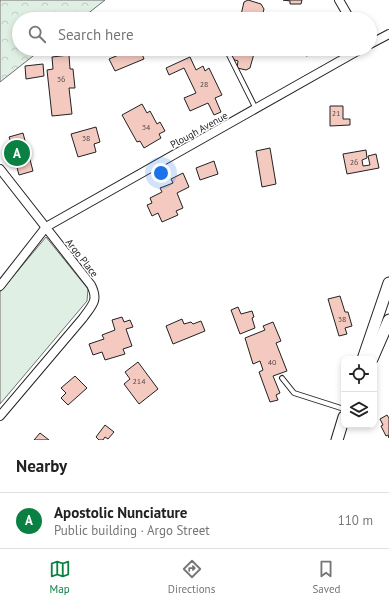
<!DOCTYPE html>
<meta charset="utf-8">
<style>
:root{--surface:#fff;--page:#f6f6f6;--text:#222;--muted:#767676;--line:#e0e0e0;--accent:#0b8043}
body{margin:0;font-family:"PT Sans",sans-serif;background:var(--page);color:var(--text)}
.controls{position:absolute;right:12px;bottom:12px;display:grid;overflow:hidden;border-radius:8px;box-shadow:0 2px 6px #0003}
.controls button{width:36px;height:36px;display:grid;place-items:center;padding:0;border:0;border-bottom:1px solid var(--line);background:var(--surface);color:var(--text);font:20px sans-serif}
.you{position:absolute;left:161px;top:173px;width:14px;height:14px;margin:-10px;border:3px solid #fff;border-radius:50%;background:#1a73e8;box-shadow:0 0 0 6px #1a73e833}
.badge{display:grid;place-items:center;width:26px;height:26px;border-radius:50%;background:var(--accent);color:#fff;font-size:13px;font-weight:700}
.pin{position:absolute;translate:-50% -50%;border:2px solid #fff;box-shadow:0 1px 4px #0006}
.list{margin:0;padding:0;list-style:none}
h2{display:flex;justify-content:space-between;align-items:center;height:52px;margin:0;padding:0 16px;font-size:17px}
h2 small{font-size:13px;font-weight:400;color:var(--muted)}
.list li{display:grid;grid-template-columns:26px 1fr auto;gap:12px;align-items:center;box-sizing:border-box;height:56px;padding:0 16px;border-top:1px solid var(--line)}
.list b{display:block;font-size:15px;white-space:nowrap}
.list p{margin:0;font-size:13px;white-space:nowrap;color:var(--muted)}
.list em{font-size:13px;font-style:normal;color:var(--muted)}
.icon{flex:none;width:22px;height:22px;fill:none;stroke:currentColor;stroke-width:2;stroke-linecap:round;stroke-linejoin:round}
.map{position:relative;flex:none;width:389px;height:440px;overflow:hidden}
.search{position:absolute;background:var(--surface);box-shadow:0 2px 6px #0003;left:12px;right:12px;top:12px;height:44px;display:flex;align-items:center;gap:10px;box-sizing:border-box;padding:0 14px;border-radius:22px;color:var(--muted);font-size:15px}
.sheet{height:108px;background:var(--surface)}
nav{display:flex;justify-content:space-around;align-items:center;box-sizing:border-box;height:56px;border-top:1px solid var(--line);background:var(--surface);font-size:11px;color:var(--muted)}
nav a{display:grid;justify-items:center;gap:2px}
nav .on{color:var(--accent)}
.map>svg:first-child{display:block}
.grass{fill:#e0efe3;stroke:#6f6f6f}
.forest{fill:url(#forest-crowns);stroke:#6f6f6f}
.building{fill:#f3c9c0;stroke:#222}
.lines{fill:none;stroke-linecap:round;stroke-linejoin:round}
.lane-casing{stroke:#222;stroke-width:6}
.street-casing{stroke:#222;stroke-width:10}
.secondary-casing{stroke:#222;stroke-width:13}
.lane{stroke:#fff;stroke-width:4}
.street{stroke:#fff;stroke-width:8}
.secondary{stroke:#fff;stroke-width:11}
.labels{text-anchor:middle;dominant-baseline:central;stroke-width:3;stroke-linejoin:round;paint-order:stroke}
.number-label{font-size:8px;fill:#564c4a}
.street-label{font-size:10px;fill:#222;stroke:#fff}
</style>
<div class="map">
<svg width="389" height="440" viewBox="0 0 389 440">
<defs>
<pattern id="forest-crowns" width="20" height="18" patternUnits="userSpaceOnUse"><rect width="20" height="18" fill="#e0efe3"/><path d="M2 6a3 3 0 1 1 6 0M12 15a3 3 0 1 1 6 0" fill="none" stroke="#c0cdc2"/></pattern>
</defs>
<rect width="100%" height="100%" fill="#fff"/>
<!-- grass -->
<polygon class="grass" points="46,237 88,289 87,301 0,404 0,292"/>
<!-- forest -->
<polygon class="forest" points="0,0 105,0 81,19 19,19 19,49 42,49 0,82"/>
<!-- building -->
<g class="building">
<polygon points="248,0 261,4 264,9 263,13 255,17 254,19 240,19 244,2"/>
<polygon points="283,0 302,0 301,4 290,4 290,1"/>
<polygon points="119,49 140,49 144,59 115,71 109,59 121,54"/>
<polygon points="227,49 257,49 255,50 250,68 246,70 237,68 238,61 232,59"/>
<polygon points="304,49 327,49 328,51 306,56"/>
<polygon points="69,55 70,69 73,69 75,88 69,88 72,114 52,116 47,70 53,69 52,57"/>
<polygon points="190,57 196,70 203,66 205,71 209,68 222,95 215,98 221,112 214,115 208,103 190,111 184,98 196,93 184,68 169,75 166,68"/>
<polygon points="43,64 44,76 26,79 25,66"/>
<polygon points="142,104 147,113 150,111 157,124 160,122 165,131 159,134 161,138 144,148 140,141 137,142 122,115"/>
<polygon points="330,106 343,106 343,119 350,119 350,125 330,126"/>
<polygon points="96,127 100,142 94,144 96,152 78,157 71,134"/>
<polygon points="23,133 33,171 19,175 14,156 6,158 4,150 13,148 9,137"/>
<polygon points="270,148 276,184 262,187 256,151"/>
<polygon points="366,150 367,158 362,160 363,166 370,165 368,156 376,154 379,168 347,174 343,154"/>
<polygon points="214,161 218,174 200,180 196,168"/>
<polygon points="183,173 189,187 177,193 183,208 176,211 178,215 162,222 158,213 152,216 147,205 152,203 150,198 162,192 160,188 173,183 171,179"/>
<polygon points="340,296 345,312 348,312 352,326 345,328 347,334 339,336 328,299"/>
<polygon points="238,307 241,314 252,311 254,317 252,318 255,328 240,334 231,310"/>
<polygon points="122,317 124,322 130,320 133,327 126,329 132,346 123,349 125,354 105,360 102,352 93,355 89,344 104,339 102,335 115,330 112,320"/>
<polygon points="182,319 184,324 191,322 193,324 201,321 205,331 173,344 166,326"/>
<polygon points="273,322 281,341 276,343 287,371 273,376 280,393 276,395 278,400 270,402 259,372 263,370 260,361 253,364 245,338 265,330 263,326"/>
<polygon points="138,362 158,389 139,404 124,384 130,379 125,372"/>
<polygon points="75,376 87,388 68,405 61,398 66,393 61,388"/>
<polygon points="387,415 389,418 389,438 388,435 386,436 381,426 383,425 380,419"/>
<polygon points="105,425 114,432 108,439 105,437 103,440 99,440 96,437"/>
<polygon points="40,433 49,440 34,440"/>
</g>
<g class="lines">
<defs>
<g id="lane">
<polyline points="226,49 256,109"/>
<polyline points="282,378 294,393 344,409"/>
</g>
<g id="street">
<polyline points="339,0 350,19"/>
<polyline points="370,44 389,34"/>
<path d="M0,169L91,285C99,301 92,305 83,318L0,416"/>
<polyline points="0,286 46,227 361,49"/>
</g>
<g id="secondary">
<polyline points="363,359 389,283"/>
<polyline points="372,359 389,320"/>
<polyline points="337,440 344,417"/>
</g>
</defs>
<!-- lane casing -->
<use href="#lane" class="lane-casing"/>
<!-- street casing -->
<use href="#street" class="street-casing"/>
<!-- secondary casing -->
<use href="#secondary" class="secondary-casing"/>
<!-- lane -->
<use href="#lane" class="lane"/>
<!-- street -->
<use href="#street" class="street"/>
<!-- secondary -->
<use href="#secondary" class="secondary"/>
</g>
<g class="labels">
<!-- number labels -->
<g class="number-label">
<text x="61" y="79">36</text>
<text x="204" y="84">28</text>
<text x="336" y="113">21</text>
<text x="146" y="127">34</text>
<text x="86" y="138">38</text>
<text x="354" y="162">26</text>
<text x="342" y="319">38</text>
<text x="272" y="362">40</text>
<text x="139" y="381">214</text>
</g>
<!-- street labels -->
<g class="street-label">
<text transform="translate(199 130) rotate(-29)">Plough Avenue</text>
<text transform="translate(82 258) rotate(52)">Argo Place</text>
</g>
</g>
</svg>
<div class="controls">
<button><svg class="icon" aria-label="locate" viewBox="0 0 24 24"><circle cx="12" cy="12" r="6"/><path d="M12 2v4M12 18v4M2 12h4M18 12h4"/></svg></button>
<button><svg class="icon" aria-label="layers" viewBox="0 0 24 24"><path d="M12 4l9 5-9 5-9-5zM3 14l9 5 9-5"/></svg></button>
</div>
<div class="you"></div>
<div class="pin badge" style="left:17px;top:153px">A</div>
<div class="search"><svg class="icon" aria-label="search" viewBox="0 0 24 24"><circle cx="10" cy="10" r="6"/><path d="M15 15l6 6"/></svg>Search here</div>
</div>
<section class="sheet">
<h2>Nearby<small></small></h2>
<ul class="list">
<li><span class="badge">A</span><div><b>Apostolic Nunciature</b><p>Public building · Argo Street</p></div><em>110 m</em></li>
</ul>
</section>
<nav>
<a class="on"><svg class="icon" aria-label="map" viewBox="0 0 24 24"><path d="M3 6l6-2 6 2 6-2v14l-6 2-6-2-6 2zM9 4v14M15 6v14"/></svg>Map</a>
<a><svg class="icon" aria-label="directions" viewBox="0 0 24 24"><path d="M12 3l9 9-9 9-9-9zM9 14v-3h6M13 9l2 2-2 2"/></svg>Directions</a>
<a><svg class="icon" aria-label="saved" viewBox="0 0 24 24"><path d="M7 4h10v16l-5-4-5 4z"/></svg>Saved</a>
</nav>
